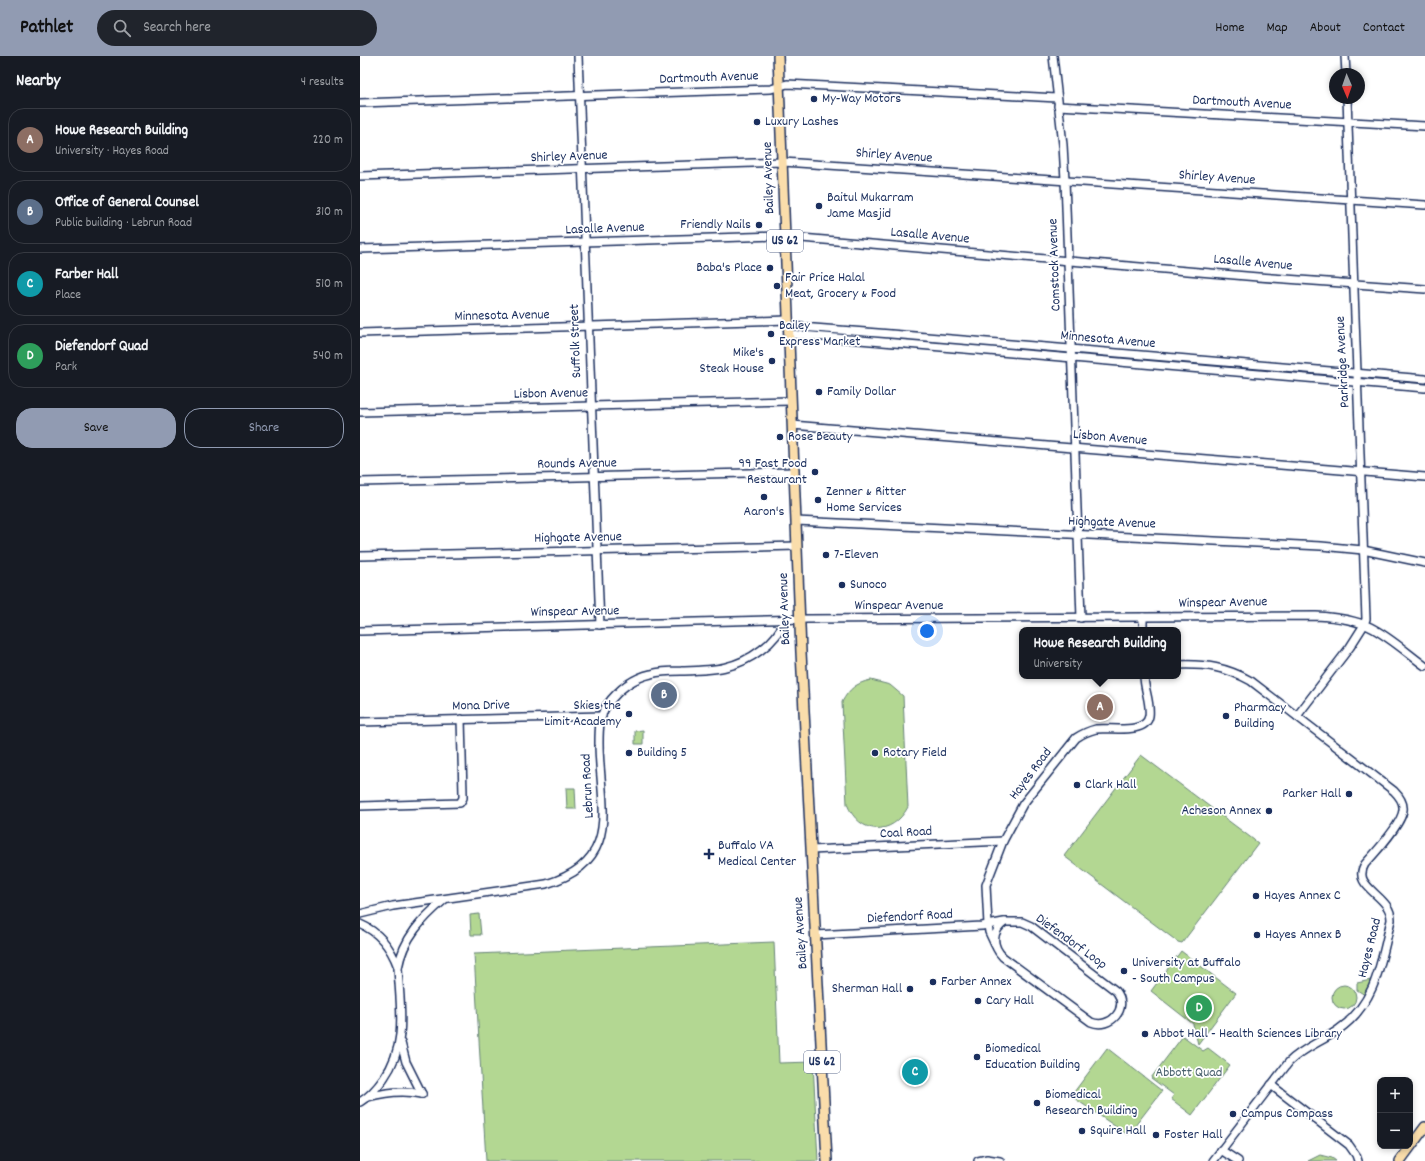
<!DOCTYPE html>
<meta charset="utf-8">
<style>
:root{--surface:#171b24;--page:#20242c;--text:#f1f3f6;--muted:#9ea1a6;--line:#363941;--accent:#919bb2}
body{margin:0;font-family:Dekko,sans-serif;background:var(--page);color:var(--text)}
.controls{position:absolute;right:12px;bottom:12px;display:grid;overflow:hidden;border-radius:8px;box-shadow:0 2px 6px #0003}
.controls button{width:36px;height:36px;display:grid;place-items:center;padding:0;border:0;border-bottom:1px solid var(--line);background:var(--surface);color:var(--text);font:20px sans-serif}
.compass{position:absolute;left:969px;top:12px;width:36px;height:36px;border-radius:50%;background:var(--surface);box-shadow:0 2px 6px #0003;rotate:178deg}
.you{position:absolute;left:567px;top:575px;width:14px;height:14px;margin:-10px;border:3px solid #fff;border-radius:50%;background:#1a73e8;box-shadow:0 0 0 6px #1a73e833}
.badge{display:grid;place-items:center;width:26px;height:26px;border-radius:50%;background:var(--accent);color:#fff;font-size:13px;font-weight:700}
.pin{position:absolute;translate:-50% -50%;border:2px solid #fff;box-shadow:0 1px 4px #0006}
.popup{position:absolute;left:659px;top:571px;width:162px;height:52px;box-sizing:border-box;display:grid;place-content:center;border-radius:8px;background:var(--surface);filter:drop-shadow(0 1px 3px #0005);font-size:13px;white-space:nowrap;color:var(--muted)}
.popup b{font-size:15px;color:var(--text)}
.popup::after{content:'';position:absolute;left:50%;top:100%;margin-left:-8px;border:8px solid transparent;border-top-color:var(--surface)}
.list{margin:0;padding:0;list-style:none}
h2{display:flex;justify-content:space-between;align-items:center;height:52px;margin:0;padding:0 16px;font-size:17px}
h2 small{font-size:13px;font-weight:400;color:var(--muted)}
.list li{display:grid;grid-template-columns:26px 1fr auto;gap:12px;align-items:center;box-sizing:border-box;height:64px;margin:0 8px 8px;padding:0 8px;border:1px solid var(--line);border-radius:16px}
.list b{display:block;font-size:15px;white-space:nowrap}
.list p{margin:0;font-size:13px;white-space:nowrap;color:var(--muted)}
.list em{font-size:13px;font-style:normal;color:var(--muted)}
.actions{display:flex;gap:8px;padding:12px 16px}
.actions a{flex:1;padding:9px 0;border:1px solid var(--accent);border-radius:16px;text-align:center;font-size:14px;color:var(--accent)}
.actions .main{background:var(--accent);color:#111}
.icon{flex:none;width:22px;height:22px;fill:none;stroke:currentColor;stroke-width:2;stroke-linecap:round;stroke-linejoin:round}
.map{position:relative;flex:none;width:1065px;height:1105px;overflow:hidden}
header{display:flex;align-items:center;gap:24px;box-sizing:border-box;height:56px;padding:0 20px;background:var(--accent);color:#111}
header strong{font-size:19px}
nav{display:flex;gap:22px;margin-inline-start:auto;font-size:14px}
.search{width:280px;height:36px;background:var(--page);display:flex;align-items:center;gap:10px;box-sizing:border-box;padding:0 14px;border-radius:22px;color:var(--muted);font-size:15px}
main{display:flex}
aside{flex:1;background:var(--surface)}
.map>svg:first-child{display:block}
.green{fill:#b3d792;stroke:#678378}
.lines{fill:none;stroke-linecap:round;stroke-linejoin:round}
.minor-casing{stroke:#1b2f5e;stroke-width:10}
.major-casing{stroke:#1b2f5e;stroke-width:12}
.minor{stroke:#fff;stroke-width:7}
.major{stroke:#faddab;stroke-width:9}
.poi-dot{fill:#1b2f5e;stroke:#fff;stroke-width:1.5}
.labels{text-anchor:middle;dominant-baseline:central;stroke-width:3.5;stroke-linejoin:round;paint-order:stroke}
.shield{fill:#fff;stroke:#5f6d8e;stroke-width:1}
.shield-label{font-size:13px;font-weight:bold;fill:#1b2f5e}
.street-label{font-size:14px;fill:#1b2f5e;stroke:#fff}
.poi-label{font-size:14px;fill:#1b2f5e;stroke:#fff;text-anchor:start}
.park-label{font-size:14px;fill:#49616e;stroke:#fff}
</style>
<header>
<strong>Pathlet</strong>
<div class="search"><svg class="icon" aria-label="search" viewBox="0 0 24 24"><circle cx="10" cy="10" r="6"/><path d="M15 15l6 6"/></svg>Search here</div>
<nav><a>Home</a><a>Map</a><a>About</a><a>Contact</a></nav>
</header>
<main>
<aside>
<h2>Nearby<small>4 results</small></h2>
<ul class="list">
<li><span class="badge" style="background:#8d6e63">A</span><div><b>Howe Research Building</b><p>University · Hayes Road</p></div><em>220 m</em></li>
<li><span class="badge" style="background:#5c6f8a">B</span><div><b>Office of General Counsel</b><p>Public building · Lebrun Road</p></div><em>310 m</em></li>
<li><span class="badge" style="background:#0f9aa8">C</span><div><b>Farber Hall</b><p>Place</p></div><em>510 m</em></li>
<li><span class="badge" style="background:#2e9e5b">D</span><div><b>Diefendorf Quad</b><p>Park</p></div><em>540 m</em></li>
</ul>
<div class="actions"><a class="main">Save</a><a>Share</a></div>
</aside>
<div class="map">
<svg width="1065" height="1105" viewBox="0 0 1065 1105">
<rect width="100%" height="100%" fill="#fff"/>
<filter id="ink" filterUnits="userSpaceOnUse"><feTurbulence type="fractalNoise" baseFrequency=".025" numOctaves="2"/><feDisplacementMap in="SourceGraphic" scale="8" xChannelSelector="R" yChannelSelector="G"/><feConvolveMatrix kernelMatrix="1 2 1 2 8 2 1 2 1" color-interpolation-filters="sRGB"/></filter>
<g filter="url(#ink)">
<!-- green -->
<g class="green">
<polygon points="467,277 565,285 566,286 466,278"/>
<polygon points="576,286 702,296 703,297 575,288"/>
<polygon points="721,298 848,308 849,309 720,300"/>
<polygon points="859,309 986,320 987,321 985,322 858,311"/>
<polygon points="1008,322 1065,326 1065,328 1009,324"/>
<path d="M511,624L530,629L543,640L548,751C532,781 499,779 487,748L482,646C489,633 496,627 511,624Z"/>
<polygon points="283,674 283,688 275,688 275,675"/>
<polygon points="781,699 898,787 822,887 818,886 704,800"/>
<polygon points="206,732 215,732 216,753 207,753"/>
<polygon points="119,858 121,879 111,879 110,859"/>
<polygon points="414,886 419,1007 453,1006 458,1105 126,1105 114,898"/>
<polygon points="821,895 876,937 838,988 833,968 791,935"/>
<polygon points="1011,924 1013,925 1005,939 997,934 997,927"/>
<circle cx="984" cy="941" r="12"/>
<polygon points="823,980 843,995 848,992 870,1009 832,1059 811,1043 814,1039 791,1022"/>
<polygon points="747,992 802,1035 768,1079 711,1040"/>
<polygon points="960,1099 972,1102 976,1105 948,1105"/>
</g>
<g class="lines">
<defs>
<g id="minor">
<polyline points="218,0 240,569"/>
<polyline points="693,0 703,89 705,124 721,562"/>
<polyline points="985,0 986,18"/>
<polyline points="0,47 411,33 427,28 697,42"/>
<polyline points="698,50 1065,70"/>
<polyline points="0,120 423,106 1065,149"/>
<polyline points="0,193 418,180 898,221 1065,233"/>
<polyline points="428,270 531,278 1065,323"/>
<polyline points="0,277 428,264"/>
<polyline points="429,278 1065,332"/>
<polyline points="0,356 431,345"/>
<polyline points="432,369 1065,421"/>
<polyline points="0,426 434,416"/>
<polyline points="436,465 961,490 1003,494 1065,507"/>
<polyline points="0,500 437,490"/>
<polyline points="783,574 783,561"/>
<path d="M0,575L448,563L956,560C974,561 993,563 1010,571C1030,581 1047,597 1065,610"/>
<path d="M818,609C846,608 866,611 891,625L1034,735C1039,740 1044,747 1043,754C1042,768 1015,797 1005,808C990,832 1032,839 1031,864C1021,906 1016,948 978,974C961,986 943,992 929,1006L853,1105"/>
<polyline points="937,660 990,591 1004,569 1006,563 987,42"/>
<polyline points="0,666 242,660"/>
<polyline points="0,750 100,747 103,742 103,738 101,663"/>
<polyline points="451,794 643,785"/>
<path d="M0,858L33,850L186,828C265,805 239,746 239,687C239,674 239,660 247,649C258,634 273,622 291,618C301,615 311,615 321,615C352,614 375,614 401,594C412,586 420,577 425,564"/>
<path d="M645,866H662L671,870L756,935C770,952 750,974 731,966L643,901C632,890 631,876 645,866Z"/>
<path d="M0,868C19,876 31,892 38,911"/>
<polyline points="455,879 622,870 644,866"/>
<path d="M635,889L629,876L628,869L626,829L643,785L663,748L716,682C722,678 728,675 736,673C749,671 786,679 789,660C791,647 784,633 784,620"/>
<polyline points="41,987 46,1006 62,1038"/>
<polyline points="911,1029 989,1089 996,1099 998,1105"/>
<path d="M8,1041C26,1036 43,1034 62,1038"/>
<path d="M0,1046C10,1040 17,1032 24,1022C48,988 40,951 38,912C43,882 63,862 85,843"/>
<polyline points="861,1094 878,1105"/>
<polyline points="618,1105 627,1103 640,1105"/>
</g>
<g id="major">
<polyline points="418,0 441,596 467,1105"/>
<polyline points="1040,1105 1065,1071"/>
</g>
</defs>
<!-- minor casing -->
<use href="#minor" class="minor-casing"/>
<!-- major casing -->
<use href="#major" class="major-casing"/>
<!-- minor -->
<use href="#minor" class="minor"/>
<!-- major -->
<use href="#major" class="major"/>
</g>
</g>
<!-- markers -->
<g class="poi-dot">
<circle cx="454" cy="43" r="4"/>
<circle cx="397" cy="66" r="4"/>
<circle cx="459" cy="150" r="4"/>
<circle cx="399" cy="169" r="4"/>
<circle cx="410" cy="212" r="4"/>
<circle cx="417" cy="230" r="4"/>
<circle cx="411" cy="278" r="4"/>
<circle cx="412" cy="305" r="4"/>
<circle cx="459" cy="336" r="4"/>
<circle cx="420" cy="381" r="4"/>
<circle cx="455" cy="416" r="4"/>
<circle cx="404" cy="441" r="4"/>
<circle cx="458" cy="444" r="4"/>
<circle cx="466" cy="499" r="4"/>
<circle cx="482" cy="529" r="4"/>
<circle cx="269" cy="658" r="4"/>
<circle cx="866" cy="660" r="4"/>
<circle cx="269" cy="697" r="4"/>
<circle cx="515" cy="697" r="4"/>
<circle cx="717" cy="729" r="4"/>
<circle cx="989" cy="738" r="4"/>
<circle cx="909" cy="755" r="4"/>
<path d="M347 792h4v4h4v4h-4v4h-4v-4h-4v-4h4z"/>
<circle cx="896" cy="840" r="4"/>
<circle cx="897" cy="879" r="4"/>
<circle cx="764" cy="915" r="4"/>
<circle cx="573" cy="926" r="4"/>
<circle cx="550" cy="933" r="4"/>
<circle cx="618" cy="945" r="4"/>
<circle cx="785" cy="978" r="4"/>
<circle cx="617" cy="1001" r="4"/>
<circle cx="677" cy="1047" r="4"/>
<circle cx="873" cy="1058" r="4"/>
<circle cx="722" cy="1075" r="4"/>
<circle cx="796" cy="1079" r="4"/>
</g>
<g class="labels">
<!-- shield labels -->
<g class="shield">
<rect x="407" y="174" width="36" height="22" rx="3"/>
<rect x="444" y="995" width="36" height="22" rx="3"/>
</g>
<g class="shield-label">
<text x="425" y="185">US 62</text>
<text x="462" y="1006">US 62</text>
</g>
<!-- street labels -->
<g class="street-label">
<text transform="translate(349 22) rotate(-2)">Dartmouth Avenue</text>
<text transform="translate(882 47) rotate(3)">Dartmouth Avenue</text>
<text transform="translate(534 100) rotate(4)">Shirley Avenue</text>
<text transform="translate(209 101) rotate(-2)">Shirley Avenue</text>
<text transform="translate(409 122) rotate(-92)">Bailey Avenue</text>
<text transform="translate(857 122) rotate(4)">Shirley Avenue</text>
<text transform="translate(245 173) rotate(-2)">Lasalle Avenue</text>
<text transform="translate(570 180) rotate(5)">Lasalle Avenue</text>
<text transform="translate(893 207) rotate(5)">Lasalle Avenue</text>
<text transform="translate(695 209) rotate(-92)">Comstock Avenue</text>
<text transform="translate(142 260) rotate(-1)">Minnesota Avenue</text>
<text transform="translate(748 284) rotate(5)">Minnesota Avenue</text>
<text transform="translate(216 285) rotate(-92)">Suffolk Street</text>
<text transform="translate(983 306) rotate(-93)">Parkridge Avenue</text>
<text transform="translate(191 338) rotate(-1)">Lisbon Avenue</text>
<text transform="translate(750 382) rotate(5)">Lisbon Avenue</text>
<text transform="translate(217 408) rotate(-1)">Rounds Avenue</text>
<text transform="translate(752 467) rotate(2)">Highgate Avenue</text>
<text transform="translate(218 482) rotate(-1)">Highgate Avenue</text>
<text transform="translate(863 547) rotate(-1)">Winspear Avenue</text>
<text x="539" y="550">Winspear Avenue</text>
<text transform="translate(425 553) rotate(-92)">Bailey Avenue</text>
<text transform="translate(215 556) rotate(-1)">Winspear Avenue</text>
<text transform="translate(121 650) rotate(-1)">Mona Drive</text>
<text transform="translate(671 718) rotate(-53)">Hayes Road</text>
<text transform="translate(228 730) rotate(-93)">Lebrun Road</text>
<text transform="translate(546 777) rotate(-3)">Coal Road</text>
<text transform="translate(550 861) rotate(-3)">Diefendorf Road</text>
<text transform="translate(441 877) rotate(-94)">Bailey Avenue</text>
<text transform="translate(711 886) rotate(36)">Diefendorf Loop</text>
<text transform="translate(1010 892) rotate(-76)">Hayes Road</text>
</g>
<!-- poi labels -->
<g class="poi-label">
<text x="462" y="43">My-Way Motors</text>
<text x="405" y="66">Luxury Lashes</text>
<text x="467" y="142">Baitul Mukarram<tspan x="467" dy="16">Jame Masjid</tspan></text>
<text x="391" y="169" text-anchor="end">Friendly Nails</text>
<text x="402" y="212" text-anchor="end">Baba's Place</text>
<text x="425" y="222">Fair Price Halal<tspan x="425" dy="16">Meat, Grocery &amp; Food</tspan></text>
<text x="419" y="270">Bailey<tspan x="419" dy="16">Express Market</tspan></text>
<text x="404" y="297" text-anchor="end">Mike's<tspan x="404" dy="16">Steak House</tspan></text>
<text x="467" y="336">Family Dollar</text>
<text x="428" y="381">Rose Beauty</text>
<text x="447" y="408" text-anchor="end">99 Fast Food<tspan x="447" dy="16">Restaurant</tspan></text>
<text x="466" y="436">Zenner &amp; Ritter<tspan x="466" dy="16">Home Services</tspan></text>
<text x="404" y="456" text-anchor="middle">Aaron's</text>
<text x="474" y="499">7-Eleven</text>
<text x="490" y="529">Sunoco</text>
<text x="261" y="650" text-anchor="end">Skies the<tspan x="261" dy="16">Limit Academy</tspan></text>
<text x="874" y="652">Pharmacy<tspan x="874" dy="16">Building</tspan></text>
<text x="277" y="697">Building 5</text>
<text x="523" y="697">Rotary Field</text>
<text x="725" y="729">Clark Hall</text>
<text x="981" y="738" text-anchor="end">Parker Hall</text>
<text x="901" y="755" text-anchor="end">Acheson Annex</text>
<text x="358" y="790">Buffalo VA<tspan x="358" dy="16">Medical Center</tspan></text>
<text x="904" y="840">Hayes Annex C</text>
<text x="905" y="879">Hayes Annex B</text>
<text x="772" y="907">University at Buffalo<tspan x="772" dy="16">- South Campus</tspan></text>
<text x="581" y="926">Farber Annex</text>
<text x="542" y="933" text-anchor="end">Sherman Hall</text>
<text x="626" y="945">Cary Hall</text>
<text x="793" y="978">Abbot Hall - Health Sciences Library</text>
<text x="625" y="993">Biomedical<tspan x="625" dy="16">Education Building</tspan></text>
<text x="685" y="1039">Biomedical<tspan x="685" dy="16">Research Building</tspan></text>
<text x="881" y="1058">Campus Compass</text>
<text x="730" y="1075">Squire Hall</text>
<text x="804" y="1079">Foster Hall</text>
</g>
<!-- park labels -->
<g class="park-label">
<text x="829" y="1017">Abbott Quad</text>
</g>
</g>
</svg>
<div class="controls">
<button>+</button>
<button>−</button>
</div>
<svg class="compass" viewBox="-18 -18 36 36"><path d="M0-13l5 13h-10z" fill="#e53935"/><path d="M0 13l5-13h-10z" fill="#9ea1a6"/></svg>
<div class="you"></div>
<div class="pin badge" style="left:740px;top:651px;background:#8d6e63">A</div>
<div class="popup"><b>Howe Research Building</b>University</div>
<div class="pin badge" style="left:304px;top:639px;background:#5c6f8a">B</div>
<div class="pin badge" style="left:555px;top:1016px;background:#0f9aa8">C</div>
<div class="pin badge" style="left:839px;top:952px;background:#2e9e5b">D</div>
</div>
</main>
